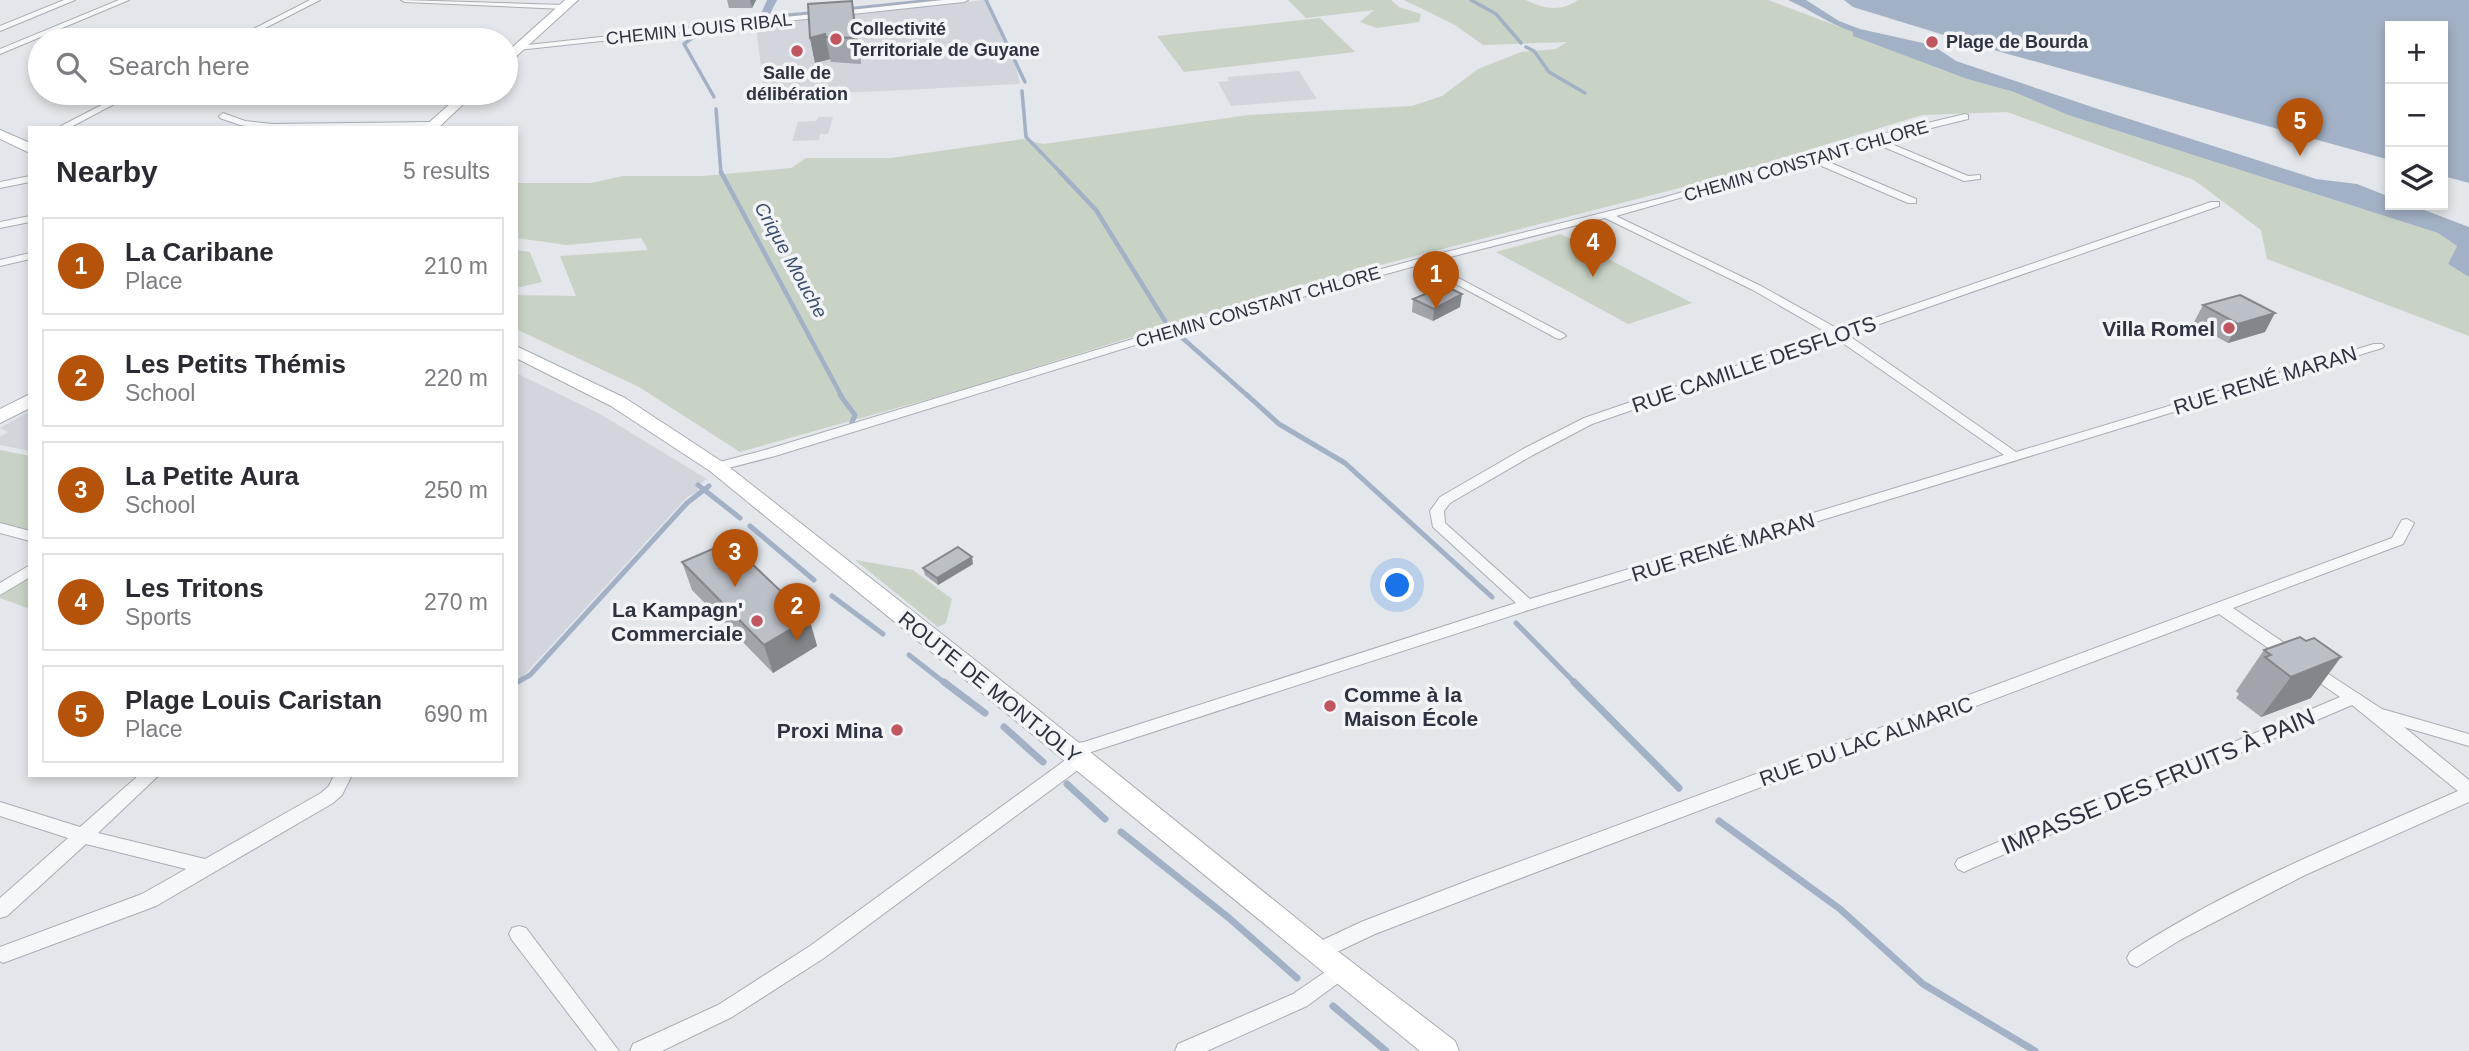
<!DOCTYPE html>
<meta charset="utf-8">
<style>
:root{--surface:#fff;--page:#f2f2f3;--text:#2b2b33;--muted:#7c7c81;--line:#e1e1e2;--accent:#b45309}
body{margin:0;font-family:Arial,sans-serif;background:var(--page);color:var(--text)}
.controls{position:absolute;right:21px;top:21px;display:grid;overflow:hidden;border-radius:0px;box-shadow:0 4px 10px #0003}
.controls button{width:63px;height:63px;display:grid;place-items:center;padding:0;border:0;border-bottom:2px solid var(--line);background:var(--surface);color:var(--text);font:35px sans-serif}
.you{position:absolute;left:1398px;top:586px;width:24px;height:24px;margin:-18px;border:5px solid #fff;border-radius:50%;background:#1a73e8;box-shadow:0 0 0 10px #1a73e833}
.badge{display:grid;place-items:center;width:46px;height:46px;border-radius:50%;background:var(--accent);color:#fff;font-size:23px;font-weight:700}
.pin{position:absolute;translate:-50% -58px;filter:drop-shadow(0 2px 4px #0008)}
.pin::after{content:'';position:absolute;top:37px;width:24px;height:21px;background:inherit;clip-path:polygon(0 0,100% 0,50% 100%)}
.list{margin:0;padding:0;list-style:none}
h2{display:flex;justify-content:space-between;align-items:center;height:91px;margin:0;padding:0 28px;font-size:30px}
h2 small{font-size:23px;font-weight:400;color:var(--muted)}
.list li{display:grid;grid-template-columns:46px 1fr auto;gap:21px;align-items:center;box-sizing:border-box;height:98px;margin:0 14px 14px;padding:0 14px;border:2px solid var(--line);border-radius:0px}
.list b{display:block;font-size:26px;white-space:nowrap}
.list p{margin:0;font-size:23px;white-space:nowrap;color:var(--muted)}
.list em{font-size:23px;font-style:normal;color:var(--muted)}
.icon{flex:none;width:38px;height:38px;fill:none;stroke:currentColor;stroke-width:2;stroke-linecap:round;stroke-linejoin:round}
.map{position:relative;flex:none;width:2469px;height:1051px;overflow:hidden}
.search{position:absolute;background:var(--surface);box-shadow:0 4px 10px #0003;left:28px;top:28px;width:490px;height:77px;display:flex;align-items:center;gap:18px;box-sizing:border-box;padding:0 24px;border-radius:38px;color:var(--muted);font-size:26px}
.panel{position:absolute;background:var(--surface);box-shadow:0 4px 10px #0003;left:28px;top:126px;width:490px;height:651px;border-radius:0px}
.map>svg:first-child{display:block}
.built{fill:#d2d5dc}
.green{fill:#c8d3c5}
.water{fill:#a3b1c6}
.lines{fill:none;stroke-linecap:round;stroke-linejoin:round}
.stream-far3{stroke:#a3b1c6;stroke-width:3.5}
.stream-far2{stroke:#a3b1c6;stroke-width:4.5}
.stream-far1{stroke:#a3b1c6;stroke-width:5}
.stream{stroke:#a3b1c6;stroke-width:7}
.canal{fill:#a3b1c6;fill-rule:evenodd}
.street-casing{stroke:#a9adb4;stroke-width:2}
.secondary-casing{stroke:#a9adb4;stroke-width:2}
.street{fill:#f6f7f9;fill-rule:evenodd}
.secondary{fill:#fff;fill-rule:evenodd}
.wall{fill:#a1a4aa}
.shaded-wall{fill:#83868b}
.building{fill:#bbbfc6;stroke:#83868b;stroke-width:2}
.poi-dot{fill:#c05760;stroke:#f3f4f7;stroke-width:2.5}
.labels{text-anchor:middle;dominant-baseline:central;stroke-width:7;stroke-linejoin:round;paint-order:stroke}
.far-street-label{font-size:18px;fill:#2d3340;stroke:#f3f4f7}
.far-poi-label{font-size:18px;font-weight:bold;fill:#2d3340;stroke:#f3f4f7;text-anchor:start}
.far-water-label{font-size:19px;font-style:italic;fill:#3b4f70;stroke:#f3f4f7}
.poi-label{font-size:21px;font-weight:bold;fill:#2d3340;stroke:#f3f4f7;text-anchor:end}
.street-label{font-size:21px;fill:#2d3340;stroke:#f3f4f7}
.near-street-label{font-size:24px;fill:#2d3340;stroke:#f3f4f7}
</style>
<div class="map">
<svg width="2469" height="1051" viewBox="0 0 2469 1051">
<rect width="100%" height="100%" fill="#e3e6ea"/>
<!-- built -->
<g class="built">
<polygon points="984,0 1016,67 1020,84 884,91 831,93 830,87 764,91 756,26"/>
<polygon points="1299,71 1317,99 1231,106 1218,82 1229,81 1227,77"/>
<polygon points="818,117 833,117 828,134 820,134 819,140 792,141 798,122 816,121"/>
<polygon points="516,373 600,414 707,479 696,487 699,491 687,497 516,684"/>
<polygon points="30,411 30,451 0,445 0,437 8,432 0,428"/>
</g>
<!-- green -->
<g class="green">
<polygon points="1288,0 1391,0 1399,7 1421,14 1419,22 1377,28 1360,22 1374,10 1306,18"/>
<path d="M1404,0H1526C1543,9 1561,12 1578,0H1768L1853,32L1854,36L1967,79L2014,92L2068,115L2438,233L2457,246L2448,264L2469,277V336L2267,259L2261,230L2194,180L2007,112L1922,115L1707,181L1291,288L961,390L740,452L639,387L516,329V295L576,296L560,256L648,250L641,238L567,245L516,238V183H591L623,176H703L791,168L806,158H891L1023,139L1043,144L1249,115L1412,106L1442,96L1478,69L1521,52L1556,49L1567,42L1483,45L1455,25Z"/>
<polygon points="1320,18 1355,52 1184,72 1157,36"/>
<polygon points="1561,234 1692,303 1628,324 1496,252"/>
<polygon points="516,250 530,252 542,282 516,288"/>
<polygon points="0,450 30,456 30,530 0,523"/>
<polygon points="855,560 913,570 952,599 946,623 938,627"/>
<polygon points="30,576 30,609 0,598 0,596"/>
</g>
<!-- water -->
<g class="water">
<path d="M1788,0H1806L1839,21L1860,29L1932,45L1956,61L2098,109L2316,179L2357,184L2390,197V205H2411L2469,227V277L2448,264L2457,246L2438,233L2068,115L2014,92L1967,79L1853,36V32C1829,24 1811,10 1788,0Z"/>
<polygon points="1844,0 2469,0 2469,183 2443,176 2443,26 2390,26 2390,160 1983,47 1853,7"/>
</g>
<g class="lines">
<!-- stream-far3 -->
<g class="stream-far3">
<polyline points="986,0 1025,82"/>
<polyline points="1471,0 1496,14 1521,43"/>
<polyline points="848,9 935,0"/>
<polyline points="777,16 813,13"/>
<polyline points="700,32 684,44 714,97"/>
<polyline points="1526,47 1534,51 1549,72 1585,93"/>
<polyline points="1022,91 1026,137 1062,174"/>
<polyline points="716,109 721,174"/>
</g>
<!-- stream-far2 -->
<g class="stream-far2">
<polyline points="721,172 842,397"/>
<polyline points="1060,172 1096,210 1165,321"/>
<polyline points="1179,335 1249,397"/>
</g>
<!-- stream-far1 -->
<g class="stream-far1">
<polyline points="840,395 855,415 852,422"/>
<polyline points="1247,395 1279,424 1345,463 1492,597"/>
<polyline points="698,485 740,518"/>
<polyline points="750,526 814,580"/>
<polyline points="832,596 883,634"/>
<polyline points="1516,623 1576,684"/>
<polyline points="909,655 946,684"/>
<polyline points="516,683 530,675 687,503 709,486"/>
</g>
<!-- stream -->
<g class="stream">
<polyline points="944,682 985,713"/>
<polyline points="1574,682 1679,788"/>
<polyline points="1004,727 1043,762"/>
<polyline points="1067,784 1105,819"/>
<polyline points="1719,821 1840,909 1923,984 2035,1051"/>
<polyline points="1121,832 1229,918 1297,978"/>
<polyline points="1333,1006 1386,1051"/>
</g>
<!-- canal -->
<polygon class="canal" points="767,0 777,0 766,22 738,25 738,21 759,18"/>
<defs>
<g id="street">
<polygon points="64,0 75,0 0,31 0,26"/>
<polygon points="119,0 129,0 0,54 0,49"/>
<polygon points="310,0 320,0 242,40 232,40"/>
<polygon points="401,0 564,5 568,7 564,9 405,2"/>
<polygon points="943,0 968,0 964,2 518,50 514,48 518,46"/>
<polygon points="313,37 333,38 337,40 310,40"/>
<polygon points="125,93 135,93 69,128 57,128"/>
<polygon points="223,113 245,121 272,124 433,122 438,125 433,128 258,128 240,125 220,118 219,116"/>
<path d="M1965,114L1968,115V119L1882,140L1968,176L1980,175V179L1964,181L1872,142L1819,158L1916,199V203H1908L1810,161L1616,216L1761,286L1840,330L2211,202H2219V206L1848,335L2016,452L2374,344H2382L2384,346L2382,348L1532,609L1085,754L1088,759L1086,764L824,958L732,1017L662,1051H630L633,1044L718,1005L810,946L1071,756L1064,755L1062,750L1064,745L1084,742L1516,603L1433,527L1430,511L1440,497L1523,449L1584,418L1829,334L1753,290L1605,218L1426,263L1197,326L775,456L717,471L710,467L712,464L765,450L1189,322L1418,259L1662,198L1869,137ZM1837,339L2004,455L1530,599L1445,523L1444,511L1450,503L1533,455L1592,424Z"/>
<polygon points="30,176 30,182 0,188 0,182"/>
<polygon points="30,216 30,222 0,228 0,222"/>
<polygon points="30,253 30,259 0,266 0,260"/>
<polygon points="1434,265 1564,334 1566,336 1560,339 1556,338 1430,270 1429,268"/>
<polygon points="2407,519 2414,523 2403,544 2233,608 2296,651 2298,655 2296,659 2284,659 2219,614 1484,892 1375,934 1324,958 1317,961 1310,958 1307,952 1310,946 1361,922 1470,880 2392,538 2402,520"/>
<polygon points="0,523 30,531 30,541 0,533"/>
<polygon points="30,565 30,577 0,595 0,583"/>
<path d="M2310,662L2382,709L2469,734V746L2404,727L2469,780V802L2305,875L2180,940L2137,967L2130,964L2127,958L2130,952C2232,885 2348,840 2458,791L2352,705L1970,869L1964,872L1958,869L1955,864L1958,859L2340,697L2304,672L2302,668L2304,664Z"/>
<polygon points="139,775 159,775 98,833 205,859 321,793 329,786 334,775 351,777 342,795 333,803 156,906 3,963 0,961 0,947 142,894 186,869 86,844 7,916 0,918 0,898 68,838 0,816 0,802 80,827"/>
<polygon points="519,926 526,928 619,1051 597,1051 512,940 509,934 512,928"/>
<polygon points="1341,961 1348,964 1351,970 1348,976 1307,1006 1207,1051 1175,1051 1178,1044 1293,994"/>
</g>
<g id="secondary">
<polygon points="565,0 578,0 510,62 506,63 506,53"/>
<polygon points="462,93 475,93 438,128 423,128"/>
<polygon points="0,130 30,143 30,153 0,139"/>
<polygon points="516,346 625,398 724,463 1027,701 1327,943 1455,1041 1459,1051 1420,1051 710,471 611,406 516,358"/>
<polygon points="30,394 30,408 0,423 0,409"/>
</g>
</defs>
<!-- street casing -->
<use href="#street" class="street-casing"/>
<!-- secondary casing -->
<use href="#secondary" class="secondary-casing"/>
<!-- street -->
<use href="#street" class="street"/>
<!-- secondary -->
<use href="#secondary" class="secondary"/>
</g>
<!-- wall -->
<g class="wall">
<polygon points="727,0 756,0 752,8 729,8"/>
<polygon points="856,25 861,64 831,62 830,59 815,63 810,38"/>
<polygon points="1413,299 1460,307 1433,321 1412,312"/>
<polygon points="2203,305 2265,332 2228,343 2193,324"/>
<polygon points="682,562 809,618 817,646 773,673 692,590"/>
<polygon points="973,564 938,585 925,575 923,568"/>
<polygon points="2300,637 2311,698 2261,717 2236,698 2239,694 2236,691 2264,650"/>
</g>
<!-- shaded-wall -->
<g class="shaded-wall">
<polygon points="750,0 756,0 752,8"/>
<polygon points="852,1 856,25 861,64 856,38"/>
<polygon points="825,34 830,59 815,63 810,38"/>
<polygon points="1462,294 1460,307 1433,321 1434,309"/>
<polygon points="2275,313 2265,332 2228,343 2238,324"/>
<polygon points="972,557 973,564 938,585 937,578"/>
<polygon points="809,618 817,646 773,673 764,645"/>
<polygon points="2341,657 2311,698 2261,717 2291,677"/>
</g>
<!-- building -->
<g class="building">
<polygon points="852,1 856,38 826,37 825,34 810,38 808,4"/>
<polygon points="1445,286 1462,294 1434,309 1413,299"/>
<polygon points="2240,295 2275,313 2238,324 2203,305"/>
<polygon points="729,542 809,618 764,645 682,562"/>
<polygon points="958,547 972,557 937,578 923,568"/>
<polygon points="2300,637 2306,641 2314,638 2341,657 2291,677 2265,657 2271,655 2264,650"/>
</g>
<!-- markers -->
<g class="poi-dot">
<circle cx="836" cy="39" r="7"/>
<circle cx="1932" cy="42" r="7"/>
<circle cx="797" cy="51" r="7"/>
<circle cx="2229" cy="328" r="7"/>
<circle cx="757" cy="621" r="7"/>
<circle cx="1330" cy="706" r="7"/>
<circle cx="897" cy="730" r="7"/>
</g>
<g class="labels">
<!-- far-street labels -->
<g class="far-street-label">
<text transform="translate(699 29) rotate(-6)">CHEMIN LOUIS RIBAL</text>
<text transform="translate(1806 161) rotate(-16)">CHEMIN CONSTANT CHLORE</text>
<text transform="translate(1258 307) rotate(-16)">CHEMIN CONSTANT CHLORE</text>
</g>
<!-- far-poi labels -->
<g class="far-poi-label">
<text x="850" y="29">Collectivité<tspan x="850" dy="21">Territoriale de Guyane</tspan></text>
<text x="1946" y="42">Plage de Bourda</text>
<text x="797" y="73" text-anchor="middle">Salle de<tspan x="797" dy="21">délibération</tspan></text>
</g>
<!-- far-water labels -->
<g class="far-water-label">
<text transform="translate(791 260) rotate(61)">Crique Mouche</text>
</g>
<!-- poi labels -->
<g class="poi-label">
<text x="2215" y="328">Villa Romel</text>
<text x="743" y="609">La Kampagn'<tspan x="743" dy="24">Commerciale</tspan></text>
<text x="1344" y="694" text-anchor="start">Comme à la<tspan x="1344" dy="24">Maison École</tspan></text>
<text x="883" y="730">Proxi Mina</text>
</g>
<!-- street labels -->
<g class="street-label">
<text transform="translate(1754 364) rotate(-19)">RUE CAMILLE DESFLOTS</text>
<text transform="translate(2265 380) rotate(-17)">RUE RENÉ MARAN</text>
<text transform="translate(1723 547) rotate(-17)">RUE RENÉ MARAN</text>
<text transform="translate(990 687) rotate(39)">ROUTE DE MONTJOLY</text>
<text transform="translate(1866 741) rotate(-20)">RUE DU LAC ALMARIC</text>
</g>
<!-- near-street labels -->
<g class="near-street-label">
<text transform="translate(2158 781) rotate(-23)">IMPASSE DES FRUITS À PAIN</text>
</g>
</g>
</svg>
<div class="controls">
<button>+</button>
<button>−</button>
<button><svg class="icon" aria-label="layers" viewBox="0 0 24 24"><path d="M12 4l9 5-9 5-9-5zM3 14l9 5 9-5"/></svg></button>
</div>
<div class="you"></div>
<div class="pin badge" style="left:1436px;top:309px">1</div>
<div class="pin badge" style="left:797px;top:641px">2</div>
<div class="pin badge" style="left:735px;top:587px">3</div>
<div class="pin badge" style="left:1593px;top:277px">4</div>
<div class="pin badge" style="left:2300px;top:156px">5</div>
<div class="search"><svg class="icon" aria-label="search" viewBox="0 0 24 24"><circle cx="10" cy="10" r="6"/><path d="M15 15l6 6"/></svg>Search here</div>
<section class="panel">
<h2>Nearby<small>5 results</small></h2>
<ul class="list">
<li><span class="badge">1</span><div><b>La Caribane</b><p>Place</p></div><em>210 m</em></li>
<li><span class="badge">2</span><div><b>Les Petits Thémis</b><p>School</p></div><em>220 m</em></li>
<li><span class="badge">3</span><div><b>La Petite Aura</b><p>School</p></div><em>250 m</em></li>
<li><span class="badge">4</span><div><b>Les Tritons</b><p>Sports</p></div><em>270 m</em></li>
<li><span class="badge">5</span><div><b>Plage Louis Caristan</b><p>Place</p></div><em>690 m</em></li>
</ul>
</section>
</div>
